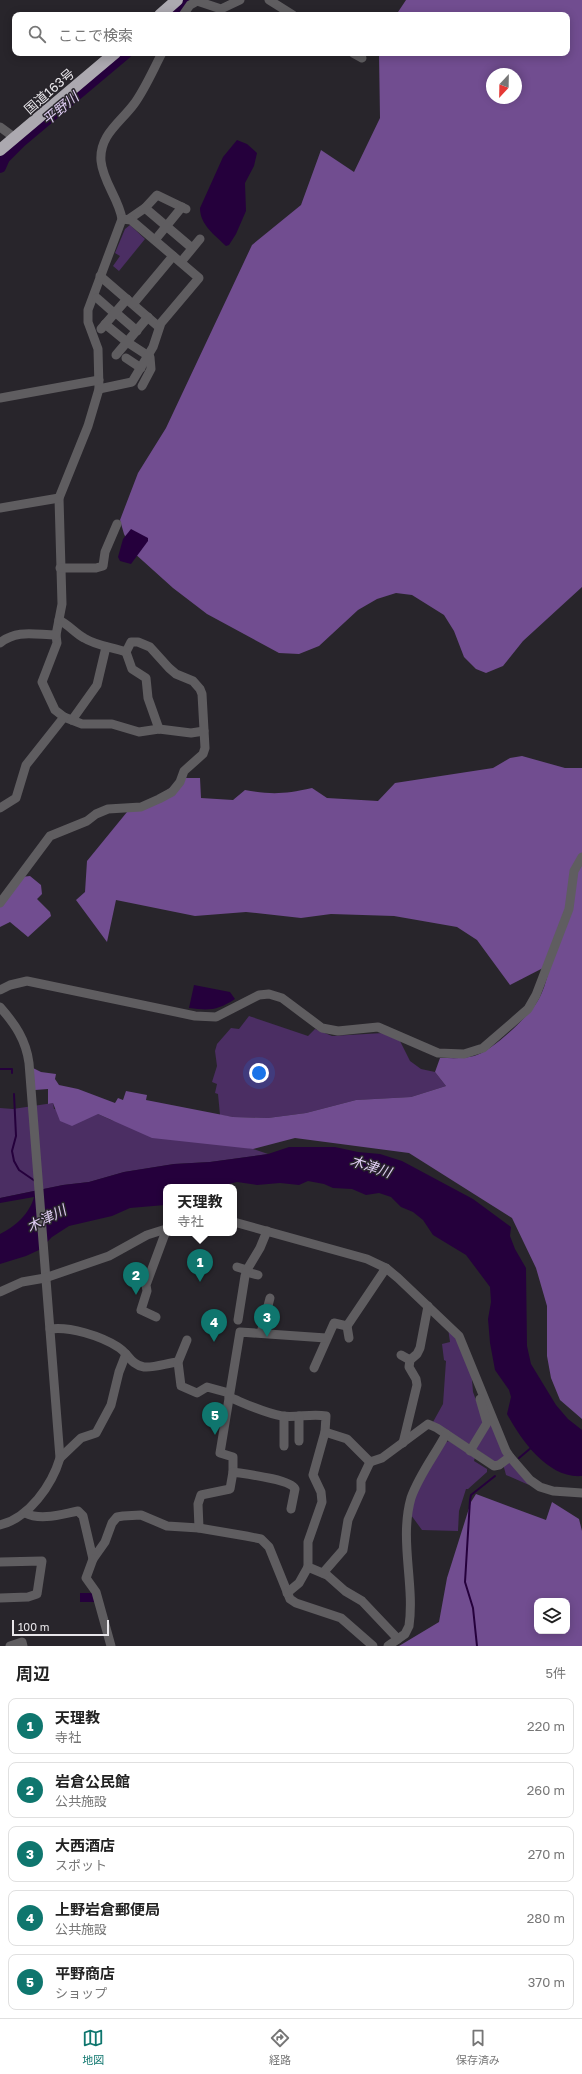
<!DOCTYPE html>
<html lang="ja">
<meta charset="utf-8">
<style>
:root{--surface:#fff;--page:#f2f2f2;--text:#222;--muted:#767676;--line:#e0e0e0;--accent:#0f766e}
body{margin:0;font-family:"Golos Text","Noto Sans JP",sans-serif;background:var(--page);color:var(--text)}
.controls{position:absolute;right:12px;bottom:12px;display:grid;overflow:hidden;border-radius:8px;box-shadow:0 2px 10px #0003}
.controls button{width:36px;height:36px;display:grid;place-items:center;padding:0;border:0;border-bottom:1px solid var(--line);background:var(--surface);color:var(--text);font:20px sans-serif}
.compass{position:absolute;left:486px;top:68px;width:36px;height:36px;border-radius:50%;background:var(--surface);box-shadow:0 2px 10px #0003;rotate:202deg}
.scale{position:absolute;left:12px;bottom:10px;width:97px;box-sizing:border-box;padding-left:4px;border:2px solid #e8e6ea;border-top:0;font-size:11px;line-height:14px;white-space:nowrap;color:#e8e6ea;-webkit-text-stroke:3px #28252b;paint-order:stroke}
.you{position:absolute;left:259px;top:1073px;width:14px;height:14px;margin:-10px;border:3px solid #fff;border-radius:50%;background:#1a73e8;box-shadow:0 0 0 6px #1a73e833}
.badge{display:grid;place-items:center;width:26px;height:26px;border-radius:50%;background:var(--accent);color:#fff;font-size:13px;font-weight:700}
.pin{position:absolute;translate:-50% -33px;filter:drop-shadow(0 1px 2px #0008)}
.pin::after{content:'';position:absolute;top:21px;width:14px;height:12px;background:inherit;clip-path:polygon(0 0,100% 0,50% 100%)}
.popup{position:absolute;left:163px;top:1184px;width:74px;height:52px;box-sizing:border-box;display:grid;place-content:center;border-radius:8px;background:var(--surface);filter:drop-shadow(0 1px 3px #0005);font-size:13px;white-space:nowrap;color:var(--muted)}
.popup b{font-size:15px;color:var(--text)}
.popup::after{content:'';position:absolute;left:50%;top:100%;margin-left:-8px;border:8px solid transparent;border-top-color:var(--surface)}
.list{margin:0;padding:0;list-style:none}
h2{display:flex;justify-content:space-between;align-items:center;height:52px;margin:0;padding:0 16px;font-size:17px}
h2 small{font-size:13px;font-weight:400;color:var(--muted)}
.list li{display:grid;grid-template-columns:26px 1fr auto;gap:12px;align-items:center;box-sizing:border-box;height:56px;margin:0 8px 8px;padding:0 8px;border:1px solid var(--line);border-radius:8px}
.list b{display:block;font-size:15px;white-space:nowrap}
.list p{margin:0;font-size:13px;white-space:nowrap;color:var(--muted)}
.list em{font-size:13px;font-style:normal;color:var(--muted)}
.icon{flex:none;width:22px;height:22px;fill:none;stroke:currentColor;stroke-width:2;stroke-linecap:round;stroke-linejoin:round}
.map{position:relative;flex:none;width:582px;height:1646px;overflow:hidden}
.search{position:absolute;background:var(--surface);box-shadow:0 2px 10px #0003;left:12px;right:12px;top:12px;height:44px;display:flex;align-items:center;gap:10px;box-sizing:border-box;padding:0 14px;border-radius:8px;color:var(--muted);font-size:15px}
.sheet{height:372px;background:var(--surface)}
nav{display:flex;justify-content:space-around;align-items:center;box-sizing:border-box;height:56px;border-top:1px solid var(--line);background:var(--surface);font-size:11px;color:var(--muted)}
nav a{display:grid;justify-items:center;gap:2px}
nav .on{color:var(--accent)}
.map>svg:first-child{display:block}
.green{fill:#4b2e63}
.forest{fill:#714d90;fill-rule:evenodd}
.water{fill:#25003c}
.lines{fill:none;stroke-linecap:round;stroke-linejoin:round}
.stream{stroke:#25003c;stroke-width:2}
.river{stroke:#25003c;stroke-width:12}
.minor{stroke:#5f5d60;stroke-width:9}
.highway{stroke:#aca9b0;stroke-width:12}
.labels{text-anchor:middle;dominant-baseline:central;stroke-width:3;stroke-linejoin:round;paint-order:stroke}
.street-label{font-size:13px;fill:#e8e6ea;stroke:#28252b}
.water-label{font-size:14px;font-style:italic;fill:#e0cdf4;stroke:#28252b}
</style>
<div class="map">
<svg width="582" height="1646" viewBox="0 0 582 1646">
<rect width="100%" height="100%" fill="#28252b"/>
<!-- green -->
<g class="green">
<polygon points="130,225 145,239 119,271 113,266 120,256 115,253 125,229"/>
<polygon points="249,1016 308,1036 315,1029 332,1036 383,1033 400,1041 410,1061 421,1069 435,1072 446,1086 411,1097 356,1100 306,1113 268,1118 233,1117 220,1115 218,1094 215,1093 217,1084 212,1082 217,1066 215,1051 217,1044 231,1028 239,1029"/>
<polygon points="53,1103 54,1109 98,1114 111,1120 253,1149 268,1154 210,1162 174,1164 124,1172 89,1182 63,1185 0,1198 0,1108 13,1109"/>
<polygon points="448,1328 457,1337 471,1368 473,1392 484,1422 472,1443 468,1444 433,1422 443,1404 446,1361 444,1360 442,1344 450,1342"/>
<polygon points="487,1414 505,1456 496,1463 475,1448"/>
<polygon points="449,1441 475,1457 474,1461 487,1469 487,1472 468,1489 466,1489 459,1511 458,1531 422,1530 411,1515 413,1499 444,1443"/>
<polygon points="510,1462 529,1485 506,1475 503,1464"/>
</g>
<!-- forest -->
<g class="forest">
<path d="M406,0H582V587L523,641L503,666L486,673L476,669L464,657L454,631L444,615L412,595L396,593L377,599L358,610L319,646L299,654L279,653L207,614L173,588L133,552L124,534L120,520L138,473L166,428L252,245L301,205L321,150L354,172L380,118L379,53H567V15H396ZM492,74H516V98H492Z"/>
<path d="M522,756L565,768H582V1419L560,1400L551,1378L547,1356V1306L536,1268L512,1218L409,1153L295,1138L253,1149L152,1138L98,1114L72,1126L60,1121L53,1103L48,1104V1089L35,1090L33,1068L41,1072L56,1074L55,1079L59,1085L78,1089L115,1103L118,1098L123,1100L126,1091L147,1095L146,1100L233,1117L268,1118L306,1113L356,1100L411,1097L446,1086L435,1072L440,1058C452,1058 463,1059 474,1056C491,1052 528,1017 537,1002C543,993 546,981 549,971L543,968L510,985L477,940L457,927L394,916L331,914L301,918L246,912L195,916L116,900L107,942L76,900L85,892L87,861L127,812L142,809L183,778H200L201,798L233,800L245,790C273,795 284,794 312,788L327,798L378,801L395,783L493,768L510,758Z"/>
<polygon points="30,876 41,885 42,894 37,899 50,912 51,916 28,937 10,922 0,927 0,906 21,877"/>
<path d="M476,1494L546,1520L552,1502L579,1519L582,1531V1646H399L439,1622L447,1578L471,1502ZM537,1601H567V1631H537Z"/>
</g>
<!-- water -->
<g class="water">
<path d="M237,140L247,144L257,153L254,166L245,183L246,211L236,234L229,245L226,246C215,235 200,225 200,208L223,157Z"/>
<polygon points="131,529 148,538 148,541 131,564 120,561 118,557 123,539"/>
<path d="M194,985L230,992L235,999C218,1010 210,1011 189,1008Z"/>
<path d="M289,1147H335L358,1152L380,1154L402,1161L473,1199L511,1227L510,1236L515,1249L526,1268L527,1346L531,1364L556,1405L568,1419L582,1430V1476C548,1479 521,1440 507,1414L511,1397L509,1390L495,1370L490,1343L488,1319L491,1302L490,1287L466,1255L433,1235L423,1220L413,1212L401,1207L391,1197L379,1193L366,1195L352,1189L333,1188L324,1184L308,1181L299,1185L280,1183L257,1185L237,1182L216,1187H166L165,1205L130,1208L112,1216L69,1226L52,1237L39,1250L26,1256L0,1264V1234C15,1227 30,1213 34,1197L0,1203V1198L63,1185L89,1182L124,1172L174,1164L210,1162L268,1154Z"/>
<polygon points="80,1593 94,1593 97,1602 80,1602"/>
</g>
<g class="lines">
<!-- stream -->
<g class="stream">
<polyline points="0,1069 12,1069 12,1073"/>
<polyline points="14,1094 16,1136 12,1151 14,1161 19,1170 35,1181"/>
<polyline points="519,1458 532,1447"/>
<polyline points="477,1646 473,1608 465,1582 470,1500 471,1495 495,1476"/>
</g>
<!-- river -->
<g class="river">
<polyline points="172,15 190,0"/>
<polyline points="0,167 4,158 20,142 126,53"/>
</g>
<!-- minor -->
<g class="minor">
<polyline points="269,0 293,15"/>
<polyline points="183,15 190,5 197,1 221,9 240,0"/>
<path d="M162,53C153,70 145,89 134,104C120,123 99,135 101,161C103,182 119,199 122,219L88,310V322L98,349L99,389L88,426L59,498L62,604L56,635L57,643L42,682L55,710L64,717L82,724H112L139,732L159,729L191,733L204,731"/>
<polyline points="353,53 362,58"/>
<polyline points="0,127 15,138"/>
<polyline points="145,208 192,248"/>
<polyline points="129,219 145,208 157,195 186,209"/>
<polyline points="155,240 182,207"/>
<polyline points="181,262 200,239"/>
<polyline points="100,276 159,327"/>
<polyline points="97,298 114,313"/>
<polyline points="133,304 173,256"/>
<polyline points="115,312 137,331"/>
<polyline points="105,324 127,342 150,357 151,369 142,386"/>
<polyline points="101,329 127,299"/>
<polyline points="116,355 148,317"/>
<polyline points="126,358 141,368"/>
<polyline points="99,389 132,382 153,347 161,323 199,278 131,220 122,219"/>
<polyline points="0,398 99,380"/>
<polyline points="0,508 59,498"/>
<polyline points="60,568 96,568 103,566 105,552 117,524"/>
<path d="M0,643C17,629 36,635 56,635"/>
<polyline points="126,652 132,669 146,678 148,698 159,729"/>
<polyline points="72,720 97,685 106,647"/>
<polyline points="0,808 16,798 26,765 64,717"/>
<path d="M0,903L50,836L87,821L96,814L108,809L141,807L159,799L172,792L180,782L184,771L203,754L205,748L202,694L200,689L193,681L176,674L169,668L150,647L138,642H131L126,652C112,647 97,646 84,638C75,633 69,625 59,620"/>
<polyline points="0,990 10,985 27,981 195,1016 216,1017 259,995 269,994 282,998 322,1028 338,1031 378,1027 438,1053 464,1054 483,1048 528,1009 536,995 569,909 574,871 582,857"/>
<path d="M0,1007C15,1024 26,1040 29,1063L60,1458C52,1485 29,1518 0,1525"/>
<polyline points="234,1222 367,1259 386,1268 398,1278 459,1336 506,1451 510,1457 530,1480 540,1487 553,1491 582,1493"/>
<polyline points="237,1267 247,1270"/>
<polyline points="246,1272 258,1275"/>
<polyline points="0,1292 22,1282 45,1278 109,1256 147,1235 166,1229"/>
<polyline points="156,1317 141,1310 147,1291 146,1285 166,1231"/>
<polyline points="238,1320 245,1276 248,1268 260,1248 267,1231"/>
<polyline points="347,1326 349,1338"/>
<path d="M50,1329C69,1326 101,1336 118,1347C128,1353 131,1365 144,1367C155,1368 167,1363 178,1362"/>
<polyline points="261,1333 270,1298"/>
<polyline points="187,1340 178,1362 181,1386 197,1393 207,1387 229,1393"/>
<polyline points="401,1355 410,1360"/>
<polyline points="314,1368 334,1323 347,1326 386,1268"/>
<path d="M229,1397C246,1404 264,1413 282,1416C297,1418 312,1413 326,1416L325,1432L313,1475L321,1492L322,1502L308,1542V1567L327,1575L345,1591L362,1601L398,1639"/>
<polyline points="325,1432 347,1439 370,1462 382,1458 428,1424 437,1428 494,1466 499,1465 510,1457"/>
<polyline points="299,1441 299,1416"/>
<polyline points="403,1443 417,1385 416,1379 409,1367 410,1360 417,1354 420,1348 428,1306"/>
<polyline points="284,1446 284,1416"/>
<polyline points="470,1451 487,1423 480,1399"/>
<polyline points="60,1458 81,1438 96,1433 111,1405 119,1372 126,1354"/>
<polyline points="233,1472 233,1457 220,1453 240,1332 326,1338"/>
<path d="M25,1513C41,1521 62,1514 78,1511L83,1516L93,1559L105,1542L112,1523L117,1517L123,1516L141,1515L167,1526L199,1528L246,1536L261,1539L269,1547L290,1599L296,1603L341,1618L373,1646"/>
<path d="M199,1528L198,1504L201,1495L230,1489L233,1472C245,1474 290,1479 295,1489L291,1509"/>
<polyline points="93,1559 86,1578 96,1592 111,1646"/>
<polyline points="0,1562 42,1561 37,1594 28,1597 0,1598"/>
<polyline points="323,1573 343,1550 348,1520 361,1491 361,1481 370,1462"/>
<polyline points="287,1593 299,1583 308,1567"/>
<polyline points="10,1646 22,1642 23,1646"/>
<path d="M388,1646L405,1634L409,1626C415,1584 399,1540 411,1498C419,1475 435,1455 446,1434"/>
</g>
<!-- highway -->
<g class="highway">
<polyline points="160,15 177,0"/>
<polyline points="0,150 115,53"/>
</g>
</g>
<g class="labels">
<!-- street labels -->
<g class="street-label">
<text transform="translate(49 91) rotate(-41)">国道163号</text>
</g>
<!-- water labels -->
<g class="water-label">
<text transform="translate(60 108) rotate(-40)">平野川</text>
<text transform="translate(371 1166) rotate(18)">木津川</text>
<text transform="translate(46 1218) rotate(-27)">木津川</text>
</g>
</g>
</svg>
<div class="controls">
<button><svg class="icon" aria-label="layers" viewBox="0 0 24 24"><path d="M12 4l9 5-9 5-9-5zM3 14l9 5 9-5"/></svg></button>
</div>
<svg class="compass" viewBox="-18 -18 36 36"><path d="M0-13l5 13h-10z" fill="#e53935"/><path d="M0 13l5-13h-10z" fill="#767676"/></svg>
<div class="scale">100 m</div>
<div class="you"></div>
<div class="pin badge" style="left:200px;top:1282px">1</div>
<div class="popup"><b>天理教</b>寺社</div>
<div class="pin badge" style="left:136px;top:1295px">2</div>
<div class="pin badge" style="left:267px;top:1337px">3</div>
<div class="pin badge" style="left:214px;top:1342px">4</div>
<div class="pin badge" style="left:215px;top:1435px">5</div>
<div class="search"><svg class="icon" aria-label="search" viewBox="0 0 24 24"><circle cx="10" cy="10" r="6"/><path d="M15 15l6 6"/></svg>ここで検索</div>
</div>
<section class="sheet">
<h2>周辺<small>5件</small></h2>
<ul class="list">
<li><span class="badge">1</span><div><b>天理教</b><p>寺社</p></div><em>220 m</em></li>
<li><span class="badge">2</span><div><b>岩倉公民館</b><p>公共施設</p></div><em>260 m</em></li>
<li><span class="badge">3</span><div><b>大西酒店</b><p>スポット</p></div><em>270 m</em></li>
<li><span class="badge">4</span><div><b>上野岩倉郵便局</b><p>公共施設</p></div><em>280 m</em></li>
<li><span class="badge">5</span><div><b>平野商店</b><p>ショップ</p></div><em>370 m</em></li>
</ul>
</section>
<nav>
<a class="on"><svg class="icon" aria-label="map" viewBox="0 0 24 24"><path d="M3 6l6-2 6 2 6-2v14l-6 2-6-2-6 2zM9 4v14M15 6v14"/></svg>地図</a>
<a><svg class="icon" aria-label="directions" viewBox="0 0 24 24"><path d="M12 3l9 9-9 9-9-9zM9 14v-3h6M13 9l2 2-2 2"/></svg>経路</a>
<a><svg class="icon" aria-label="saved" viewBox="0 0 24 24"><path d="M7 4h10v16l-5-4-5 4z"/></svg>保存済み</a>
</nav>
